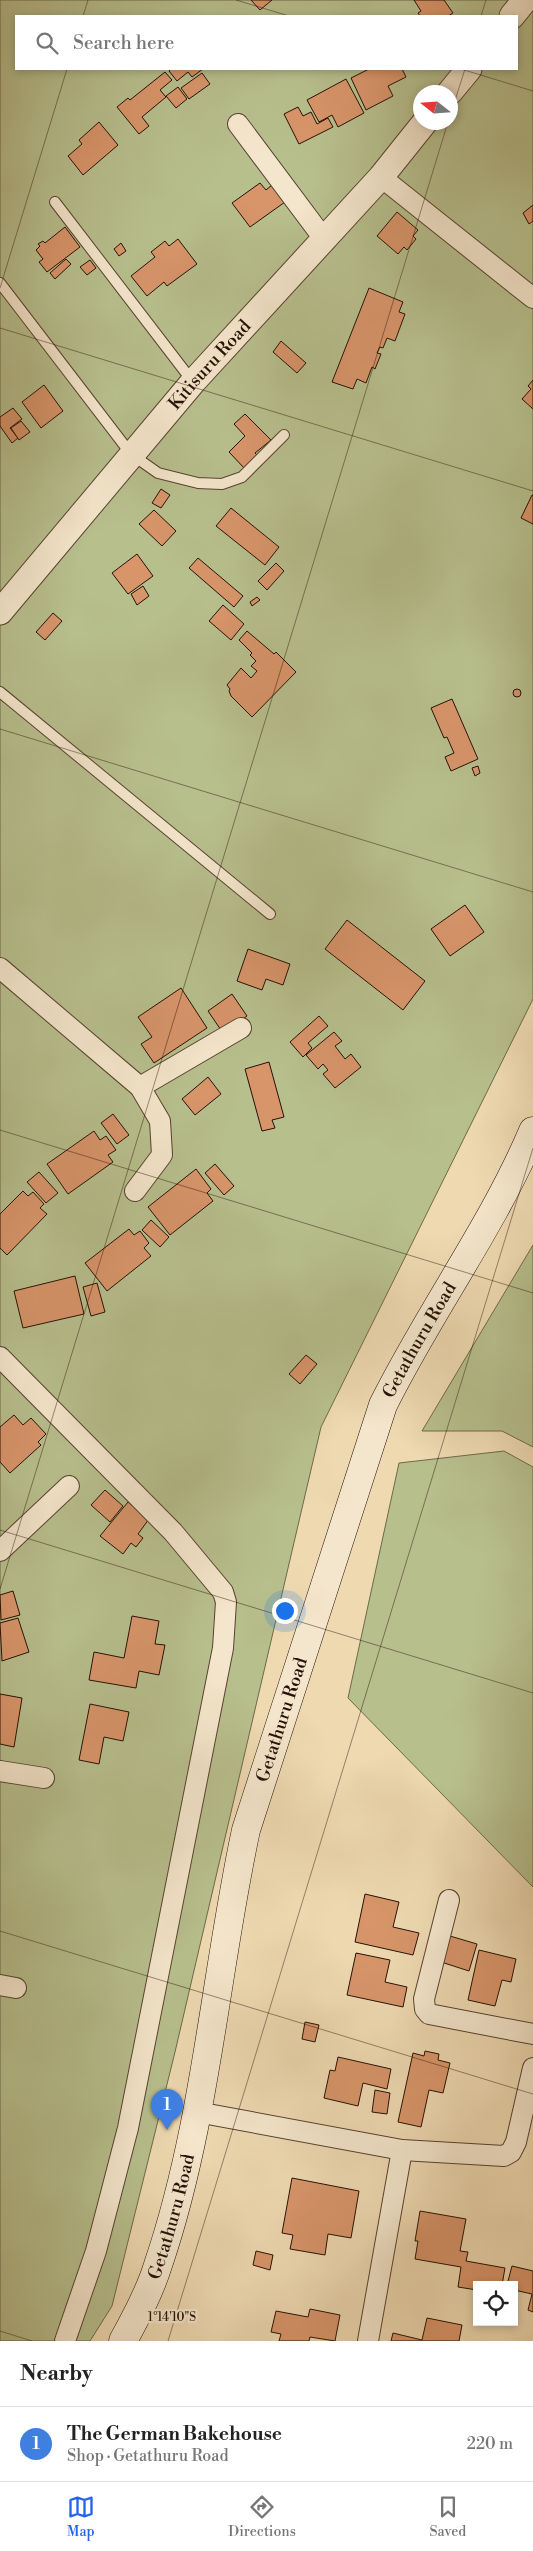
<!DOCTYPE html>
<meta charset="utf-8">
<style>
:root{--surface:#fff;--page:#f6f6f6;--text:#222;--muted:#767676;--line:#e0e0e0;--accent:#2563eb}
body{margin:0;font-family:"Libre Bodoni",serif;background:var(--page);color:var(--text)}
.controls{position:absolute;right:15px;bottom:15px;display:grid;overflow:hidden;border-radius:0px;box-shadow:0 2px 8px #0003}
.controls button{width:45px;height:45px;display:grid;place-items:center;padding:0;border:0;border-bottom:1px solid var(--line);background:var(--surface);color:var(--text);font:25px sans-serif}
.compass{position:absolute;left:413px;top:85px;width:45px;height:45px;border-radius:50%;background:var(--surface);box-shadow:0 2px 8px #0003;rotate:287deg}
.you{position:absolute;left:284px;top:1610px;width:18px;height:18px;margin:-12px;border:4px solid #fff;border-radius:50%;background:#1a73e8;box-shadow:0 0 0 8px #1a73e833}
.badge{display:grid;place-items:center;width:32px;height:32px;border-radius:50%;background:var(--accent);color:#fff;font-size:16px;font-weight:700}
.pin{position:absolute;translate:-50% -41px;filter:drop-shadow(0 1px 2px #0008)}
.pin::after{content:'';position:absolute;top:26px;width:18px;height:15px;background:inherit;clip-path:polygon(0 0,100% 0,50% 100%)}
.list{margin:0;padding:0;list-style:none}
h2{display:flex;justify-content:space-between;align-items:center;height:65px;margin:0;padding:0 20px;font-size:21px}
h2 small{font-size:16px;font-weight:400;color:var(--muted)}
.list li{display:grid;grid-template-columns:32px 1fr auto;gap:15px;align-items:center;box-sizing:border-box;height:75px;padding:0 20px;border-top:1px solid var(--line)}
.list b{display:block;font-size:19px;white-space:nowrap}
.list p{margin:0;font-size:16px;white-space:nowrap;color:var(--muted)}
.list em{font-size:16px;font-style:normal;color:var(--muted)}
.icon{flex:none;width:28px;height:28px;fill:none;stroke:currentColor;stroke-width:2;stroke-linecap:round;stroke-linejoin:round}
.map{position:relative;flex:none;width:533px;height:2341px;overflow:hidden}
.search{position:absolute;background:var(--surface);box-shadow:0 2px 8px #0003;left:15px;right:15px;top:15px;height:55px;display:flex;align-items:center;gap:12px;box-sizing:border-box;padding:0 18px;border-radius:0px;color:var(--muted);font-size:19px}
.sheet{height:140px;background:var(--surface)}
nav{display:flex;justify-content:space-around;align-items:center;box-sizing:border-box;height:70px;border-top:1px solid var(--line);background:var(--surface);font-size:14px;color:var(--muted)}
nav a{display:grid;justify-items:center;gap:2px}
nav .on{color:var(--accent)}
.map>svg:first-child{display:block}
.green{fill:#b7bf8d;stroke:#6e684a;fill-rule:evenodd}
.building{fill:#d8956a;stroke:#261006}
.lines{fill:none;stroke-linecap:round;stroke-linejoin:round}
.service-casing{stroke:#584231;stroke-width:12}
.minor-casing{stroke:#584231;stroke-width:22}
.tertiary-casing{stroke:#584231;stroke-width:27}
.secondary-casing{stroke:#261006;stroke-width:29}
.service{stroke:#f4e6cc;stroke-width:10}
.minor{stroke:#f4e6cc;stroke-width:20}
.tertiary{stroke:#f4e6cc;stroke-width:25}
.secondary{stroke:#f4e6cc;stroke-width:28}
.ticks{fill:none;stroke:#261006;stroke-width:1;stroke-opacity:0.45}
.labels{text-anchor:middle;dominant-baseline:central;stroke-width:4.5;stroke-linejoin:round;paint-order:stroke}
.street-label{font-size:18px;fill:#261006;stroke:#f4e6cc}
.ticks-label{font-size:12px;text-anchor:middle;fill:#261006;stroke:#f4e6cc;stroke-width:4.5;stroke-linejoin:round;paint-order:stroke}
</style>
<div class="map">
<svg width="533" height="2341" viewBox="0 0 533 2341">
<rect width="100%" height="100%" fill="#eed9b1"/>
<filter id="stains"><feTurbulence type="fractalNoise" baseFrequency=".004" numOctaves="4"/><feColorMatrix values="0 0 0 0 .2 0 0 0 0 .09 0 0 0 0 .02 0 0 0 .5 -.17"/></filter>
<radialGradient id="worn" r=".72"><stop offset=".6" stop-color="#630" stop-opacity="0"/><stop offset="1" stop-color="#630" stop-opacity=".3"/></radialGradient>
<!-- green -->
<g class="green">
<path d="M0,0H533V999L321,1427L175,2052L112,2306L90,2341H0ZM16,16H517V69H16ZM420,92H450V122H420Z"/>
<polygon points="533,1245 533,1447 502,1431 422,1431"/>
<polygon points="504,1451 533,1467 533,1887 348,1698 399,1463"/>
</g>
<!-- building -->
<g class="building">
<polygon points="251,0 272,0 260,10"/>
<polygon points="414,0 444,0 453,13 448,16 420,16 418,13 421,11"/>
<polygon points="171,69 203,69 192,77 188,72 177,81 169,71"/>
<polygon points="369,69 402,69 406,77 388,86 393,96 366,110 351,78"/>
<polygon points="165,72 172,80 160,90 166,97 142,117 149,126 139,134 117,107 128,98 130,100"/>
<polygon points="202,73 210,84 189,99 181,88"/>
<polygon points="346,79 364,113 338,127 332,115 319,122 307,100"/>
<polygon points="178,87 187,99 176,108 166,96"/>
<polygon points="298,107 303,116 311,112 317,124 328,118 333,127 299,144 284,114"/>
<polygon points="99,122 118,145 83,175 68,156 82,144 79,140"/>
<polygon points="260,183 266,190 272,185 285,202 250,227 232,203"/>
<polygon points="533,205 533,221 529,224 523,213"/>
<polygon points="397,212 418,230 413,236 416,239 407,250 404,247 398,254 377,236"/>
<polygon points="65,227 80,247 47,272 39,262 43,259 36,250 40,246 38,244 43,241 45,243"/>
<polygon points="178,239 197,264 167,286 164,282 147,296 131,276 155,257 151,252 165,241 169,246"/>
<polygon points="121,243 126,251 119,256 114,249"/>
<polygon points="66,259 71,264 55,279 50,273"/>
<polygon points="90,260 96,268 87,275 80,267"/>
<polygon points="369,288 403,302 399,312 405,314 395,341 387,338 383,348 380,347 377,353 381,354 375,369 372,367 366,383 357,379 353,389 332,382"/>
<polygon points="281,341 306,363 297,373 273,352"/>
<polygon points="533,380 533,409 522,399 531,389 528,386"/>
<polygon points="44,385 63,411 41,428 22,402"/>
<polygon points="13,408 22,419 10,428 18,438 12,443 0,426 0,417"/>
<polygon points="245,414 271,440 255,453 258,456 245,469 229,452 245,436 234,424"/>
<polygon points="21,421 30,432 19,440 11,428"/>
<polygon points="161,489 170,495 161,508 152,503"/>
<polygon points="532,495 533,495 533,524 521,518"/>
<polygon points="231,508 279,547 265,565 216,526"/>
<polygon points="154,510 176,531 162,546 139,524"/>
<polygon points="137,554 153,576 128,594 112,573"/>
<polygon points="198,558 243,596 234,607 189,568"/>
<polygon points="276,563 284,571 267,590 258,581"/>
<polygon points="143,586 149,596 137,605 131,594"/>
<polygon points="257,597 260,600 252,606 250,602"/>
<polygon points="223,605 244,624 231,640 209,621"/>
<polygon points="53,613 62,621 45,640 36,632"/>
<polygon points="247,631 274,654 276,652 296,672 252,717 231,696 229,691 230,689 227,685 241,668 251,678 257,671 251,666 256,661 250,655 252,653 239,640"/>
<circle cx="517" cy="693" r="4"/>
<polygon points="452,699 478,759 451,771 445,757 454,753 447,737 444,738 431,708"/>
<polygon points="478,766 480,773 475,776 472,768"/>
<polygon points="465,905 484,932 450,956 431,929"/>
<polygon points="347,920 425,981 403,1010 325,949"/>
<polygon points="248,949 290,964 283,985 266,979 262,990 237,981"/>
<polygon points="181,988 207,1028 154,1063 141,1044 152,1037 138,1017"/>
<polygon points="232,994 247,1016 223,1033 208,1011"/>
<polygon points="319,1016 328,1026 308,1043 312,1048 303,1057 290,1042"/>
<polygon points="334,1032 342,1041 335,1046 345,1059 351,1054 361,1067 335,1088 323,1074 328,1070 323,1064 318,1069 306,1055"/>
<polygon points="269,1062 284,1117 272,1120 275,1128 262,1131 245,1069"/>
<polygon points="208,1077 221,1094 195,1115 182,1099"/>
<polygon points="113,1114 129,1135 117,1144 101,1123"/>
<polygon points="94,1131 100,1140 106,1136 116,1150 108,1155 113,1162 68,1194 47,1164"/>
<polygon points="215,1164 234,1186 224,1195 205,1173"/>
<polygon points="196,1169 211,1189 207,1193 213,1201 170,1235 148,1207"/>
<polygon points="39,1172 58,1193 46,1203 27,1182"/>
<polygon points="23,1191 28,1196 33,1192 44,1204 40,1208 47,1214 7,1255 0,1248 0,1214"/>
<polygon points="151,1220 169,1237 160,1247 142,1230"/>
<polygon points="129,1229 134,1235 140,1231 149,1243 144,1248 151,1256 107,1291 85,1263"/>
<polygon points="75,1276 84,1314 23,1328 14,1291"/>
<polygon points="97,1283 105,1312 91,1316 83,1287"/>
<polygon points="306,1355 317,1364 300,1384 289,1374"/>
<polygon points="14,1415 23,1425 31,1418 46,1434 38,1442 41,1445 10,1473 0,1462 0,1427"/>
<polygon points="105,1490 123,1506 110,1522 91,1505"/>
<polygon points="128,1502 149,1519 138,1534 143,1538 136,1547 131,1543 123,1554 100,1536"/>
<polygon points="13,1591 20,1615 1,1620 0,1595"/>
<polygon points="132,1616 159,1621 155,1644 165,1645 159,1675 139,1671 136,1688 89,1680 94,1652 124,1658"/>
<polygon points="18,1618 29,1652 2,1661 0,1623"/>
<polygon points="0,1694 22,1698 14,1747 0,1744"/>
<polygon points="90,1704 129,1712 123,1741 104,1737 99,1764 79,1760"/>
<polygon points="365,1894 399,1902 393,1927 419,1933 413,1955 355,1942"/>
<polygon points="450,1936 477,1944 469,1971 441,1962"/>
<polygon points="479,1950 516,1959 511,1982 502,1980 495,2006 468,2000"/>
<polygon points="356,1953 390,1960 385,1982 407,1987 403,2007 347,1995"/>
<polygon points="305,2022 319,2025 315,2042 302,2039"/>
<polygon points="425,2051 439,2054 438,2060 450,2063 443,2093 429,2090 421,2127 398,2122 413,2053 424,2056"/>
<polygon points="338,2057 391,2069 387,2089 363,2083 358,2106 324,2098 330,2070 335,2071"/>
<polygon points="375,2090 390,2093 387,2114 372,2112"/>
<polygon points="292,2178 359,2191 351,2238 328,2234 325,2255 290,2249 293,2235 282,2233"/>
<polygon points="420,2211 466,2219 460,2251 468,2252 466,2261 505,2268 502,2285 477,2285 477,2290 458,2287 461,2267 415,2259 418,2241 415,2241"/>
<polygon points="256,2251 273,2255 270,2270 253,2265"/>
<polygon points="512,2266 533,2271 533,2312 528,2310 532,2294 514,2290 514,2285 507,2285"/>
<polygon points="310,2309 340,2315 335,2341 310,2337 309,2341 279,2341 281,2334 271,2332 276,2311 308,2317"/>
<polygon points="427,2318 462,2325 459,2341 391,2341 393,2333 422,2340"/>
</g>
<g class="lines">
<defs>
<g id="service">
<polyline points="55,202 193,382"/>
<polyline points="0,283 131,454 158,473 198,483 222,484 242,477 284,435"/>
<polyline points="0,692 270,914"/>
</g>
<g id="minor">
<polyline points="238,124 324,239"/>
<polyline points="381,177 533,298"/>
<polyline points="0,968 140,1087 160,1121 162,1155 135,1191"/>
<polyline points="140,1087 241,1028"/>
<polyline points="0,1357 173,1532 223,1592 226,1602 223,1648 128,2128 96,2251 65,2341"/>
<polyline points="0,1551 69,1486"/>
<polyline points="0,1771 44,1778"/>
<polyline points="449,1900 424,1999 425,2009 429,2014 533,2034"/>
<polyline points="0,1985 16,1988"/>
<polyline points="197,2112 402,2150 504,2156 511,2152 516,2142 533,2068"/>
<polyline points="368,2341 402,2150"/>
</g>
<g id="tertiary">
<polyline points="512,16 525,0"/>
<polyline points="450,92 469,69"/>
<path id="s1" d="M0,612L193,382L381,177L425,122"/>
</g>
<g id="secondary">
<path id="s2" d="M123,2341C136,2317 150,2291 158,2265C206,2124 215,1974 246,1830L383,1405C429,1312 493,1226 533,1131"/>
</g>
</defs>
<!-- service casing -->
<use href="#service" class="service-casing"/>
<!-- minor casing -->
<use href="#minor" class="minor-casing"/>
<!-- tertiary casing -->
<use href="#tertiary" class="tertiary-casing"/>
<!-- secondary casing -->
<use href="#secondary" class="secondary-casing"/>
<!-- service -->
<use href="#service" class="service"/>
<!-- minor -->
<use href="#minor" class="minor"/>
<!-- tertiary -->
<use href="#tertiary" class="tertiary"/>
<!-- secondary -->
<use href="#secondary" class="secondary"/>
</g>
<!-- ticks -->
<path class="ticks" d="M236,0L289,16M83,16L88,0M481,16L486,0M461,69L533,91M450,116L465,69M0,288L67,69M0,328L533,491M0,729L533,892M0,1130L533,1293M0,1530L533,1693M0,1589L448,122M0,1931L533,2094M0,2331L32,2341M168,2341L533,1148"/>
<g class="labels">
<!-- street labels -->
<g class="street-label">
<text stroke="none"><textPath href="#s1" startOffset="324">Kitisuru Road</textPath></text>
<text stroke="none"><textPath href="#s2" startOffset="1049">Getathuru Road</textPath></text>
<text stroke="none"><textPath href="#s2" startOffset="644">Getathuru Road</textPath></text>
<text stroke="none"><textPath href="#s2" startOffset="134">Getathuru Road</textPath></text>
</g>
</g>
<g class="ticks-label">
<text x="172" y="2321">1°14'10"S</text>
</g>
<rect width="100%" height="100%" filter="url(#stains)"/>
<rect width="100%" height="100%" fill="url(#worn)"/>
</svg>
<div class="controls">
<button><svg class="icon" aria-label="locate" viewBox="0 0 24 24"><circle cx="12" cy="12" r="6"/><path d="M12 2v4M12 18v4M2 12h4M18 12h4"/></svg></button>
</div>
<svg class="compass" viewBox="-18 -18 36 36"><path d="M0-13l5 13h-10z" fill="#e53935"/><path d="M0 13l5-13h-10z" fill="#767676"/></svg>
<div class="you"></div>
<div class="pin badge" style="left:167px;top:2130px;background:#3f7fe0">1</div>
<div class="search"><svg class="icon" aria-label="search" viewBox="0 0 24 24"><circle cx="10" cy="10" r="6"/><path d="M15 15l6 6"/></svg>Search here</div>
</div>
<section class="sheet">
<h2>Nearby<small></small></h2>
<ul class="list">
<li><span class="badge" style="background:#3f7fe0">1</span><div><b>The German Bakehouse</b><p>Shop · Getathuru Road</p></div><em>220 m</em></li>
</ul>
</section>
<nav>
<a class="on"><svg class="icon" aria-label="map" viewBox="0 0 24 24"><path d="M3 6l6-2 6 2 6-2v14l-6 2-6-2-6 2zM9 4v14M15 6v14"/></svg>Map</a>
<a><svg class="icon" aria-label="directions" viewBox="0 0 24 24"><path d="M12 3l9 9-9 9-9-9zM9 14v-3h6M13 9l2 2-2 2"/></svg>Directions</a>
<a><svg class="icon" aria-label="saved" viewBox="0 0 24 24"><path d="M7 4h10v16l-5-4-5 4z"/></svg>Saved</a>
</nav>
